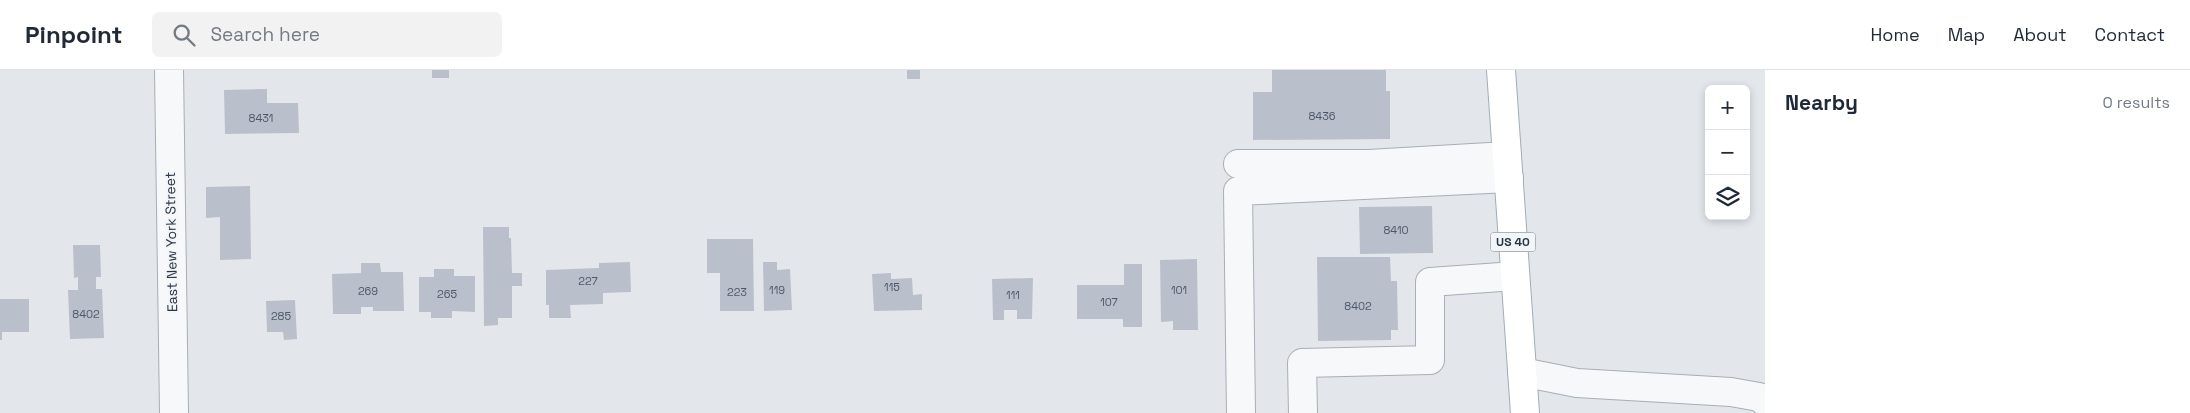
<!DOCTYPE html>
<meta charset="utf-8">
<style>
:root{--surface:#fff;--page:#f2f2f3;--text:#1f2937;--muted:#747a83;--line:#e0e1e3}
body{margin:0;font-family:"Space Grotesk",sans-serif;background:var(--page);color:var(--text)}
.controls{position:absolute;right:15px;top:15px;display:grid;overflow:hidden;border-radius:8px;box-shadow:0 2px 8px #0003}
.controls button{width:45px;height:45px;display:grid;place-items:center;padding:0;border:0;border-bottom:1px solid var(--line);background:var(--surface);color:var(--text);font:25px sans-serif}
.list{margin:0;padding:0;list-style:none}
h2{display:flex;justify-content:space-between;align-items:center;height:65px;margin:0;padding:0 20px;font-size:21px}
h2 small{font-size:16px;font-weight:400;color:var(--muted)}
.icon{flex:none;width:28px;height:28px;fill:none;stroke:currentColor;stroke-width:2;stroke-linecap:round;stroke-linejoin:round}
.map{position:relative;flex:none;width:1765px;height:343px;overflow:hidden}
header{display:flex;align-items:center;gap:30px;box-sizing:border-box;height:70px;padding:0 25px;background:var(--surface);border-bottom:1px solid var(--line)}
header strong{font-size:24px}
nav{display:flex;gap:28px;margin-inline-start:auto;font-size:18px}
.search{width:350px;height:45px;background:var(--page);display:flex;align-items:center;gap:12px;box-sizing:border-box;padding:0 18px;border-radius:8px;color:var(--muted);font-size:19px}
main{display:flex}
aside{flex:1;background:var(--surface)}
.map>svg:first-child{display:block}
.building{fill:#bac0cb}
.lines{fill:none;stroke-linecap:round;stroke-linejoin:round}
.minor-casing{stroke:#a7aeb7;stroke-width:30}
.major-casing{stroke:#a1acb9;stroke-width:30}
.minor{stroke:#f7f8fa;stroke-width:28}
.major{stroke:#fff;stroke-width:28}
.labels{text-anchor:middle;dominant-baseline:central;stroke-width:4;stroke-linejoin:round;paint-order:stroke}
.number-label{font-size:11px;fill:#4d5868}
.shield{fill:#f3f6f9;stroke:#666f7c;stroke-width:1}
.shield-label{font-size:12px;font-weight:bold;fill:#293547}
.street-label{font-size:14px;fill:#293547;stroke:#f3f6f9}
</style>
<header>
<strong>Pinpoint</strong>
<div class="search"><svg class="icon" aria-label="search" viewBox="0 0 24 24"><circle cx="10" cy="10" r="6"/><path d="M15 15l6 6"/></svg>Search here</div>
<nav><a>Home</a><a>Map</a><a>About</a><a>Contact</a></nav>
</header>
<main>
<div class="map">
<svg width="1765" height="343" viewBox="0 0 1765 343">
<rect width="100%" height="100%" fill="#e3e7ec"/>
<!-- building -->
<g class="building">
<rect x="432" y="0" width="17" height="8"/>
<rect x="907" y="0" width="13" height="9"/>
<polygon points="1272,0 1386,0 1386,21 1390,21 1390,69 1253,70 1253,22 1272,22"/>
<polygon points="267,19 267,33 298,33 299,63 225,64 224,20"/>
<polygon points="250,116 251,189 220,190 220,147 206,148 206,117"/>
<polygon points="1432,136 1433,183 1360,184 1359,137"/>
<polygon points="483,157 509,157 509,168 511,168 512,203 522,203 522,216 512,216 512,248 498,248 498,255 484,256"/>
<polygon points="707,169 753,169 754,241 720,241 720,203 707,203"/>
<polygon points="73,175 100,175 101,207 96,207 96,219 102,219 104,268 70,269 68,220 78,220 78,207 74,208"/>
<polygon points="1317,187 1390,187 1391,211 1397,211 1398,260 1391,260 1391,270 1318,271"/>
<polygon points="1197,189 1198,260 1173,260 1173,251 1161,252 1160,190"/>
<polygon points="630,192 631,222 603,223 603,234 570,235 571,248 549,248 549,235 546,235 546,200 599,198 599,193"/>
<polygon points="763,192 777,192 777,200 790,199 792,240 764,241"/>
<polygon points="361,193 380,193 381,202 403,202 404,241 373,241 373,237 361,237 361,244 333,244 332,204 361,203"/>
<polygon points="1124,194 1142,194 1142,257 1123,257 1123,249 1077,249 1077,215 1124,215"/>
<polygon points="434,199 454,199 454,206 475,206 475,242 452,241 452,248 431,248 431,242 419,242 419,207 434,207"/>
<polygon points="891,203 891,209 912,208 913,225 922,224 922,240 874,241 872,204"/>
<polygon points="1033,208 1032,249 1017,249 1017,240 1004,240 1004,250 993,250 992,209"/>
<polygon points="0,229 29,229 29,262 2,262 2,270 0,270"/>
<polygon points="295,230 297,269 284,270 283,262 267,262 266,231"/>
</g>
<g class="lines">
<defs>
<g id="minor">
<polyline points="169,0 174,343"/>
<polyline points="1238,94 1369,94 1507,86"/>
<polyline points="1522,302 1577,313 1731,322 1759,327 1765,332"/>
<polyline points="1241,343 1238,121 1509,108"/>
<polyline points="1303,343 1302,293 1430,290 1430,212 1515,206"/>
</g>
<polyline id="major" points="1501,0 1525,343"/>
</defs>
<!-- minor casing -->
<use href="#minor" class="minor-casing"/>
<!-- major casing -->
<use href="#major" class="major-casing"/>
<!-- minor -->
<use href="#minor" class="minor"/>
<!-- major -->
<use href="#major" class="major"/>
</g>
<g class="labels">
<!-- number labels -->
<g class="number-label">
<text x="1322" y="46">8436</text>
<text x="261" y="48">8431</text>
<text x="1396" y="160">8410</text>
<text x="588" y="211">227</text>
<text x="892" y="217">115</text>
<text x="777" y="220">119</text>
<text x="1179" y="220">101</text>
<text x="368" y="221">269</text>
<text x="737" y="222">223</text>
<text x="447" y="224">265</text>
<text x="1013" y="225">111</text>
<text x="1109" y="232">107</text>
<text x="1358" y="236">8402</text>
<text x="86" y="244">8402</text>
<text x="281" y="246">285</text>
</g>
<!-- shield labels -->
<rect class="shield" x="1490.5" y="162.5" width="45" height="19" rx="4"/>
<g class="shield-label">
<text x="1513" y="172">US 40</text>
</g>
<!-- street labels -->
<g class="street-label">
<text transform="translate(171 172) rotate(-91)">East New York Street</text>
</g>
</g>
</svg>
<div class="controls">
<button>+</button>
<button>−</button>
<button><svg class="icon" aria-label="layers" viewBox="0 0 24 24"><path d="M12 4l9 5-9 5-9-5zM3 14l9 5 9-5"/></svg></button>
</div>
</div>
<aside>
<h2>Nearby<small>0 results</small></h2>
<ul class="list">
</ul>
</aside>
</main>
